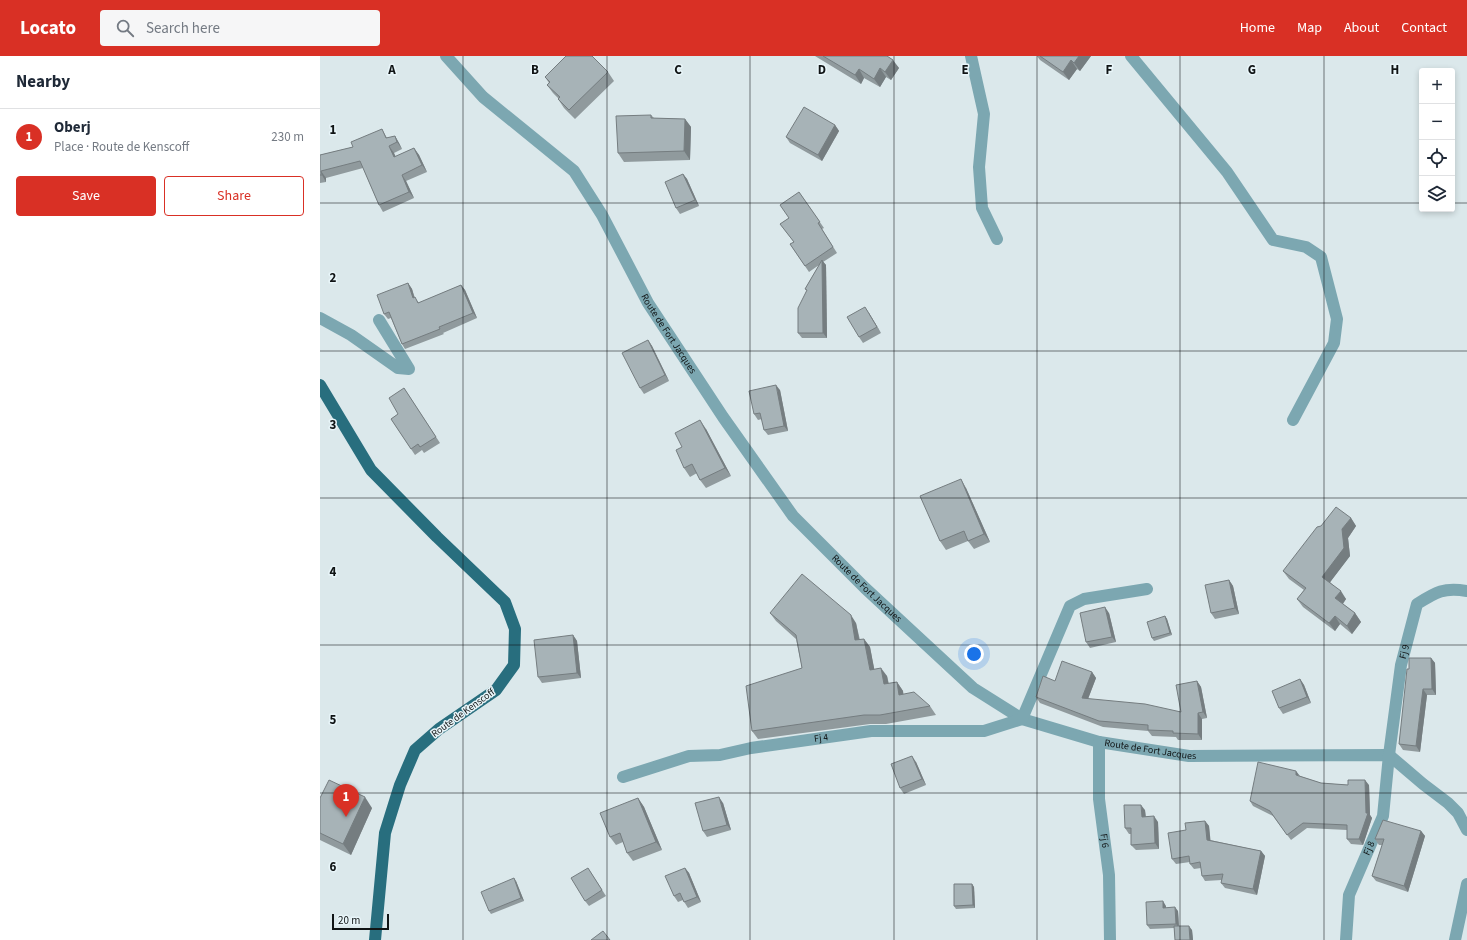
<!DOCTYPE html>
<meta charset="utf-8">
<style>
:root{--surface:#fff;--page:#f6f6f7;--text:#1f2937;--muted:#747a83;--line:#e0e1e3;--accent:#d93025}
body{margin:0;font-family:"Source Sans 3",sans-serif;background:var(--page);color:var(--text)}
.controls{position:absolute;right:12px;top:12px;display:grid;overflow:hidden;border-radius:4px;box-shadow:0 2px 6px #0003}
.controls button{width:36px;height:36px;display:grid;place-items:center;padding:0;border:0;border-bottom:1px solid var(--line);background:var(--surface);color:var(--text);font:20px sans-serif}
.scale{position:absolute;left:12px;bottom:10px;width:57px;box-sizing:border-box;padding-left:4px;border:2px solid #101415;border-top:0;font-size:11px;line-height:14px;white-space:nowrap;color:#101415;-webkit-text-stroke:3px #e8f5f9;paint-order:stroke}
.you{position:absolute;left:654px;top:598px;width:14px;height:14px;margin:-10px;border:3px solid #fff;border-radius:50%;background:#1a73e8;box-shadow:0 0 0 6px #1a73e833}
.badge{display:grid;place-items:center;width:26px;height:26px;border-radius:50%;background:var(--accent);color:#fff;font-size:13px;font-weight:700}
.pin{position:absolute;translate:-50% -33px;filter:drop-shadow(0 1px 2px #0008)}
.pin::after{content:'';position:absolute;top:21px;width:14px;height:12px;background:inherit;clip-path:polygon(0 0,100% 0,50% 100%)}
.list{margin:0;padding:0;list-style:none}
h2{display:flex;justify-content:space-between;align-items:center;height:52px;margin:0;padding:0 16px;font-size:17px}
h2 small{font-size:13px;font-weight:400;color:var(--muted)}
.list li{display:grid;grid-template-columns:26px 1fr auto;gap:12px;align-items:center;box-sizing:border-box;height:56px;padding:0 16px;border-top:1px solid var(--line)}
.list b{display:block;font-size:15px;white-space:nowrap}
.list p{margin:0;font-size:13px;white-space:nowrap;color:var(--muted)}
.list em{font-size:13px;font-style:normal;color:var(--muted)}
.actions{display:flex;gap:8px;padding:12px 16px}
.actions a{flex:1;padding:9px 0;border:1px solid var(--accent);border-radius:4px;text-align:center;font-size:14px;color:var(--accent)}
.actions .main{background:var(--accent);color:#fff}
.icon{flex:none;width:22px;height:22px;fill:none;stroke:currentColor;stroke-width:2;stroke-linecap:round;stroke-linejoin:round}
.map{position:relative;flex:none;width:1147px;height:884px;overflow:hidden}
header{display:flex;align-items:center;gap:24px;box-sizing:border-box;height:56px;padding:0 20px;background:var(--accent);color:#fff}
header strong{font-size:19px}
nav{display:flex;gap:22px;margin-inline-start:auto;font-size:14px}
.search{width:280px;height:36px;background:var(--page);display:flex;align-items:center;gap:10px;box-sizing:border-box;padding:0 14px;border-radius:4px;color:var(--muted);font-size:15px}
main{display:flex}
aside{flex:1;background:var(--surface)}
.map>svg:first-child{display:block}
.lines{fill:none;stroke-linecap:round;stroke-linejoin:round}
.minor{stroke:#7ca7b1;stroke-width:12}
.major{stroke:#286e7e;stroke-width:12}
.wall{fill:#909a9d}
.shaded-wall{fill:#757d80}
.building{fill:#a7b3b7;stroke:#757d80}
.grid{fill:none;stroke:#101415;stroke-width:1;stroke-opacity:0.55}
.labels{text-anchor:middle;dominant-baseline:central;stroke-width:3;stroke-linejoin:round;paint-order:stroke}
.street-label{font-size:10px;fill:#101415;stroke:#e8f5f9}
.grid-label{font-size:13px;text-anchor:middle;font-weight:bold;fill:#101415;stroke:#e8f5f9;stroke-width:3;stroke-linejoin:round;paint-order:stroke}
</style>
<header>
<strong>Locato</strong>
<div class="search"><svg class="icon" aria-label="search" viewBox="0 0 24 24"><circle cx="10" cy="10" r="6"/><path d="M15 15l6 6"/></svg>Search here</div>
<nav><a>Home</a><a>Map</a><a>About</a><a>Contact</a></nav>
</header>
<main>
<aside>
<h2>Nearby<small></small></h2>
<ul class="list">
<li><span class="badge">1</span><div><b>Oberj</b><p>Place · Route de Kenscoff</p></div><em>230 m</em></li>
</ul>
<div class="actions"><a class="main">Save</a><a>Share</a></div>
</aside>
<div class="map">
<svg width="1147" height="884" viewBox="0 0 1147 884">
<rect width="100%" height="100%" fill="#dbe8eb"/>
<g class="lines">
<!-- minor -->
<g class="minor">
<path id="s1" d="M126,0L163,41L254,115L282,159L328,247L403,361L473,460L545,532L653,632L702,663L779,686L869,700L1069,699L1103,728L1128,747L1138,757L1147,774"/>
<polyline points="651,0 664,58 659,111 662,152 677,183"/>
<polyline points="811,0 907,116 953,184 986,191 1001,201 1017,263 1014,287 973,364"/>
<polyline points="0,262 31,279 78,312 89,313 59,264"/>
<path id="s2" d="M779,686V743L789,819L790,884"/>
<path id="s3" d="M303,721L369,700L400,699L431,692L551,675H664L702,663L750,550L764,543L827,533"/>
<path id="s4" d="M1026,884L1029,839L1063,760L1069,699L1081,609L1097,548C1116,536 1124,531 1147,535"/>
<polyline points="1135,884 1147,828"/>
</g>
<!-- major -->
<polyline class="major" points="0,329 51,414 117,481 185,546 195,573 194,609 176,634 119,673 95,694 80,729 65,777 55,884"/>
</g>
<!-- wall -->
<g class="wall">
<polygon points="495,0 567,0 579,12 571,24 566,21 560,31 544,22 541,28"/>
<polygon points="717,0 771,0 760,15 757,13 749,24 720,4"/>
<polygon points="288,16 294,25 255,63 244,52 238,43 239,43 233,37 227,29 229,27 225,21"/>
<polygon points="331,59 334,62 365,63 371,71 370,104 304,106 298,97"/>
<polygon points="515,69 519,75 502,105 470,87 466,81"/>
<polygon points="62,73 67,82 75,80 79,87 82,93 74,97 75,101 94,92 99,99 107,116 86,125 94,142 63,156 59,149 43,112 6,122 6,126 0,127 0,99 4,98 33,91"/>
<polygon points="363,118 367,123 379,150 360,158 356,152"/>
<polygon points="479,136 504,172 502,173 517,197 503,206 506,209 507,282 482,282 478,277 487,234 485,233 499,209 489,216 470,188 474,186 460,168 469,162"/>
<polygon points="88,227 92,233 95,242 99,247 141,229 145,234 157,262 123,277 124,278 85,293 82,288 71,262 68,263 64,258"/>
<polygon points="549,257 561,277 543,287 539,281"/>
<polygon points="328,284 332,290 349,325 324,338 320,332"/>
<polygon points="84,332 120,387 104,397 102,394 95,399 71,363 78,358"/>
<polygon points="460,334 468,375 448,379 444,374 442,363 438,364 434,358"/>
<polygon points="386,373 411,420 386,432 380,424 377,417 370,421 364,412 362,391"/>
<polygon points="646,432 670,486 654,493 648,485 626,494 620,485"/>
<polygon points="1031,462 1036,470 1028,482 1030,500 1010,526 1026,543 1023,548 1035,557 1041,566 1032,578 1020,568 1015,575 983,551 977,543 984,534 969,523 963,515"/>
<polygon points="909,524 913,530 919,558 895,563 891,557"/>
<polygon points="450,557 536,567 540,584 544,583 550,591 554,613 567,620 569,628 577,626 583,635 583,638 610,650 616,659 566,668 550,668 438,683 432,675 482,612 476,583 456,565"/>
<polygon points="789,557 796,586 770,592 766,586"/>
<polygon points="845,560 847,563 852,579 834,585 832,582"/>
<polygon points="253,579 257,585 261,622 222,627 218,621"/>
<polygon points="1111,602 1115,607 1116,639 1107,639 1100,696 1083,694 1079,688 1089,613"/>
<polygon points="772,616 776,622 768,643 861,656 877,625 881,631 887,662 882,663 882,684 858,684 856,681 832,680 828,675 783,671 720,647 716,641 735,625"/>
<polygon points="980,623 984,629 991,647 963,658 959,652"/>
<polygon points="596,706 606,729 584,738 580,732"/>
<polygon points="980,720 1001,727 1028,729 1049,729 1050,759 1052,762 1043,789 1031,788 1027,783 1027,774 987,772 971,784 953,760 933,750 930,745"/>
<polygon points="0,742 52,752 31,799 0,784"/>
<polygon points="318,742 324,751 342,794 313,805 307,797 303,786 296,789 290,781"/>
<polygon points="403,747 411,774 387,781 383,775"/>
<polygon points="825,754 826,761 838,766 839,793 816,794 811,789 811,778 809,778 805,772"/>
<polygon points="885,765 889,770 890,784 941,795 945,800 937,839 905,832 901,827 902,824 885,825 882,820 881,812 874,813 870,808 870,806 856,808 852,803 866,774"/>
<polygon points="1101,775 1105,780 1088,836 1056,825 1052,820 1062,789 1059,789 1055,783"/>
<polygon points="268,812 286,840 269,850 265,845"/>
<polygon points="365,812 369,817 381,846 368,852 363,844 358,846 354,840"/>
<polygon points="196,825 204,845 171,858 169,855"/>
<polygon points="652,828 654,831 655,852 636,853 634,850"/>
<polygon points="846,850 846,852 858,855 859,870 872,874 873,884 855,884 854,872 830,873 827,869"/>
</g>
<!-- shaded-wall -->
<g class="shaded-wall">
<polygon points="759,0 771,0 760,15 754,7"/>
<polygon points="573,4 579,12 571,24 565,16"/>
<polygon points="751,4 757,13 749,24 743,16"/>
<polygon points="560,12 566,21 560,31 554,23"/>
<polygon points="539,13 544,22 541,28 535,19"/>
<polygon points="365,63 371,71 370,104 364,95"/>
<polygon points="515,69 519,75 502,105 498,99"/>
<polygon points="75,80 79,87 82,93 77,86"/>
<polygon points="69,90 74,97 79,108 74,101"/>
<polygon points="94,92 99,99 107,116 102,109"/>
<polygon points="1,115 6,122 6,126 2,119"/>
<polygon points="363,118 367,123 379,150 375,144"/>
<polygon points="82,119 86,125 94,142 89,136"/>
<polygon points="502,204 506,209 507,282 503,277"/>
<polygon points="88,227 92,233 96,248 93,242"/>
<polygon points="141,229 145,234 157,262 153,257"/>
<polygon points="545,251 549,257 561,277 557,271"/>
<polygon points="328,284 332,290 349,325 345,319"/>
<polygon points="456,329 460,334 468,375 464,370"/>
<polygon points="380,364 386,373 411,420 405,412"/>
<polygon points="641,423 646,432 670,486 664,478"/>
<polygon points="1031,462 1036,470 1028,482 1030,500 1008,529 1002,521 1022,473"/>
<polygon points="909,524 913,530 919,558 915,552"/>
<polygon points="1021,535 1026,543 1021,550 1015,542"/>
<polygon points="785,551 789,557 796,586 792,581"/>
<polygon points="1035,557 1041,566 1032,578 1027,570"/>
<polygon points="531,559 536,567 541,593 535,584"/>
<polygon points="845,560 847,563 852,579 850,577"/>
<polygon points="1015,560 1020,568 1015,575 1009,567"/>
<polygon points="253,579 257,585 261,622 257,617"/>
<polygon points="544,583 550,591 556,622 550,614"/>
<polygon points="1111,602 1115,607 1116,639 1112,633"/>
<polygon points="561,612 567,620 570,637 564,628"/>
<polygon points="772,616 776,622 766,648 762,642"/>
<polygon points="980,623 984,629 991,647 987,641"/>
<polygon points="877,625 881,631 887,662 883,656"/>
<polygon points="577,626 583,635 585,647 579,639"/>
<polygon points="1103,633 1107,639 1100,696 1096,690"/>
<polygon points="878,657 882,663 882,684 878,678"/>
<polygon points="592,700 596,706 606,729 602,723"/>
<polygon points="976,715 980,720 976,719"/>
<polygon points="1045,724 1049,729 1050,759 1052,762 1043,789 1039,783 1046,757"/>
<polygon points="45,741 52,752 31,799 23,788"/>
<polygon points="399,741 403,747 411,774 407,769"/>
<polygon points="318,742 324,751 342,794 336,786"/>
<polygon points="821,749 825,754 826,767 822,761"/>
<polygon points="834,760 838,766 839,793 835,787"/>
<polygon points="885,765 889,770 891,789 887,784"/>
<polygon points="1101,775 1105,780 1088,836 1084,830"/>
<polygon points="941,795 945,800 937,839 933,833"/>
<polygon points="365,812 369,817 381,846 377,841"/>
<polygon points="194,822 196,825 204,845 201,842"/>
<polygon points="652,828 654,831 655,852 653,849"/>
<polygon points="843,845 846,850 846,856 843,852"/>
<polygon points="855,851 858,855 859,872 856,868"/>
<polygon points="869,870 872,874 873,884 870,884"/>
</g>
<!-- building -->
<g class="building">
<polygon points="246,0 272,0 288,16 249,54 238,43 240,41 227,29 230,26 225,21"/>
<polygon points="503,0 567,0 573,4 565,16 560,12 554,23 539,13 535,19"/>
<polygon points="720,0 759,0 754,7 751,4 743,16"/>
<polygon points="484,51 515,69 498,99 466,81"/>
<polygon points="331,59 331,62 365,63 364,95 298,97 296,60"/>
<polygon points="62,73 66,82 75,80 77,86 69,90 74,101 94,92 102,109 82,119 89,136 59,149 40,105 1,115 2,119 0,119 0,99 4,98 33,91 31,86"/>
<polygon points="363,118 375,144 356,152 345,126"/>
<polygon points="479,136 500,166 498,167 513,191 485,210 470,188 474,186 460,168 469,162 460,149"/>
<polygon points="502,204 503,277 478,277 478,252 487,234 485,233"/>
<polygon points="88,227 93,242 95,241 98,247 141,229 153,257 119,271 120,273 82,288 69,256 64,258 57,239"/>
<polygon points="545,251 557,271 539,281 527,261"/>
<polygon points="328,284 345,319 320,332 302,297"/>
<polygon points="456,329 464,370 444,374 440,357 434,358 429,335"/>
<polygon points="84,332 116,381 100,391 98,388 91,393 71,363 78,358 69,342"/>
<polygon points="380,364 405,412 380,424 372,408 364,412 356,394 362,391 355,377"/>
<polygon points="641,423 664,478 648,485 644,475 620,485 600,440"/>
<polygon points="1016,451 1031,462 1022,473 1024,492 1002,521 1021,535 1015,542 1035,557 1027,570 1015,560 1009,567 977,543 986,532 963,515 997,471 1001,470"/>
<polygon points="482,518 531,559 535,584 544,583 550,614 561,612 564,628 577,626 579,639 594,636 610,650 560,659 544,659 432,675 426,630 482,612 476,579 450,557"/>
<polygon points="909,524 915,552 891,557 885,529"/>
<polygon points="785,551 792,581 766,586 760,557"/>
<polygon points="845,560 850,577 832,582 827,566"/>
<polygon points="253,579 257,617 218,621 214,584"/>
<polygon points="1089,602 1111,602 1112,633 1103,633 1096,690 1079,688 1087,613 1089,613"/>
<polygon points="742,605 772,616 762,642 825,648 861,656 856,629 877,625 883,656 878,657 878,678 853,677 853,675 828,674 828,669 779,665 716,641 723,620 735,625"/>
<polygon points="980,623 987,641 959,652 952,635"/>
<polygon points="592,700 602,723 580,732 571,708"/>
<polygon points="938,706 976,715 976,719 1001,727 1028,729 1028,724 1045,724 1046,757 1048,757 1039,783 1027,783 1027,769 983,767 967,779 950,755 930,745"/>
<polygon points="9,724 45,741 23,788 0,777 0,742"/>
<polygon points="399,741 407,769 383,775 375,747"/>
<polygon points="318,742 336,786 307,797 300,777 290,781 280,757"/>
<polygon points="804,749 821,749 822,761 834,760 835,787 811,789 811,772 805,772"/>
<polygon points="1063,764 1101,775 1084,830 1052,820 1064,783 1055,783"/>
<polygon points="885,765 887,784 941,795 933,833 901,827 903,818 882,820 880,806 870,808 869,800 852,803 848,777 866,774 865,767"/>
<polygon points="268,812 282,834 265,845 251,822"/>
<polygon points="365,812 377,841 364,846 360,837 354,840 345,820"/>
<polygon points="194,822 201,842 169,855 161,836"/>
<polygon points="634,828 652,828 653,849 634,850"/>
<polygon points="843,845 843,852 855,851 856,868 827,869 826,846"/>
<polygon points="854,870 869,870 870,884 855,884"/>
<polygon points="283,875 290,884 271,884"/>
</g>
<!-- grid -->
<path class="grid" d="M143,0V884M287,0V884M430,0V884M574,0V884M717,0V884M860,0V884M1004,0V884M0,147H1102M1132,147H1147M0,295H1147M0,442H1147M0,589H1147M0,737H1147"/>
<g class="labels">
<!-- street labels -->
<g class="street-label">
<text stroke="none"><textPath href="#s1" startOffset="361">Route de Fort Jacques</textPath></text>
<text stroke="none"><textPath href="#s1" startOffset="685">Route de Fort Jacques</textPath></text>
<text stroke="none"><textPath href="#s4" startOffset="297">Fj 9</textPath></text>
<text transform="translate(143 657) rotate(-36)">Route de Kenscoff</text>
<text stroke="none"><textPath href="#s3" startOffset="203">Fj 4</textPath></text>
<text stroke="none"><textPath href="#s1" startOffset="1021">Route de Fort Jacques</textPath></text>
<text stroke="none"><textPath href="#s2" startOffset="99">Fj 6</textPath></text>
<text stroke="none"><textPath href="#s4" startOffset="96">Fj 8</textPath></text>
</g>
</g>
<g class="grid-label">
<text x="72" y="18">A</text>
<text x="215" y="18">B</text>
<text x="358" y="18">C</text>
<text x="502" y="18">D</text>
<text x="645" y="18">E</text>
<text x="789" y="18">F</text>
<text x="932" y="18">G</text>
<text x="1075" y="18">H</text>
<text x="13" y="78">1</text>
<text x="13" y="226">2</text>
<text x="13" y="373">3</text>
<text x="13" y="520">4</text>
<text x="13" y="668">5</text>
<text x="13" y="815">6</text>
</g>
</svg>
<div class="controls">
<button>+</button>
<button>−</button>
<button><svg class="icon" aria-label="locate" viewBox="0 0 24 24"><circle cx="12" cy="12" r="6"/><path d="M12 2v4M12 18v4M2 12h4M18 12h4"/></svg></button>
<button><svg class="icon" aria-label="layers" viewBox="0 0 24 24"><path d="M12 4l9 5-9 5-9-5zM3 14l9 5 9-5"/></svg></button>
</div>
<div class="scale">20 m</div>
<div class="you"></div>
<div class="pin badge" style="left:26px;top:761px">1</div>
</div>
</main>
